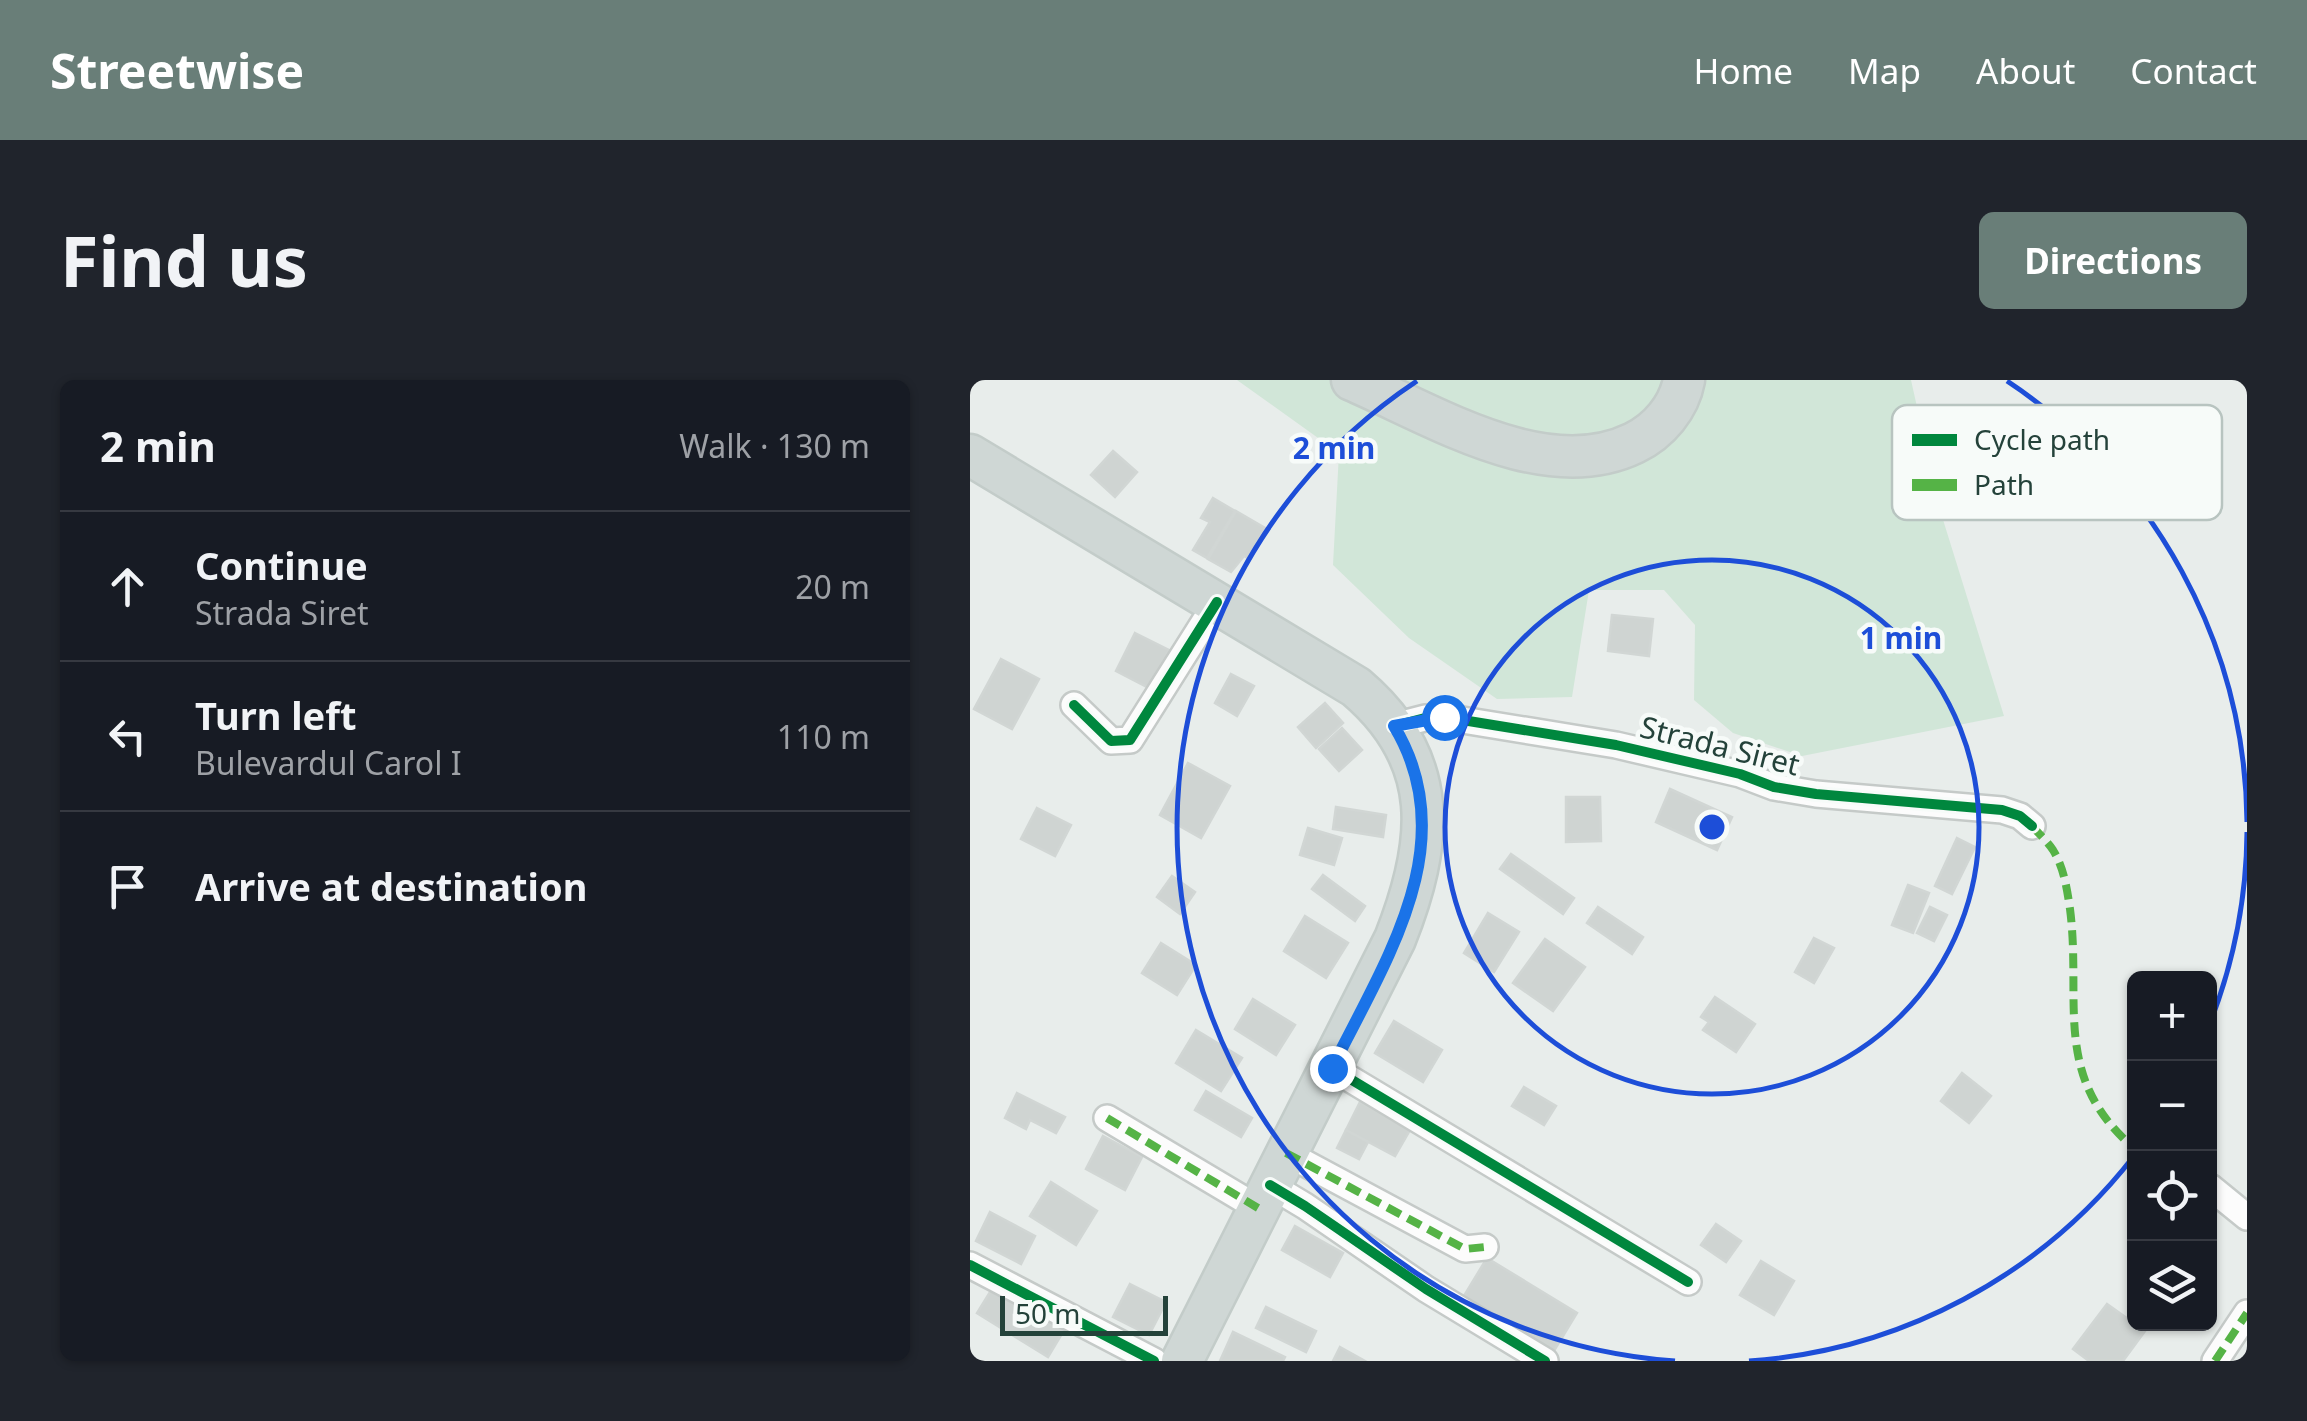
<!DOCTYPE html>
<meta charset="utf-8">
<style>
:root{--surface:#171b24;--page:#20242c;--text:#f1f3f6;--muted:#9ea1a6;--line:#363941;--accent:#697e78}
body{margin:0;font-family:"Noto Sans",sans-serif;background:var(--page);color:var(--text)}
.controls{position:absolute;right:30px;bottom:30px;display:grid;overflow:hidden;border-radius:15px;box-shadow:0 2px 8px #0004}
.controls button{width:90px;height:90px;display:grid;place-items:center;padding:0;border:0;border-bottom:2px solid var(--line);background:var(--surface);color:var(--text);font:50px sans-serif}
.scale{position:absolute;left:30px;bottom:25px;width:168px;box-sizing:border-box;padding-left:10px;border:5px solid #24423a;border-top:0;font-size:28px;line-height:35px;white-space:nowrap;color:#24423a;-webkit-text-stroke:8px #f7fbf9;paint-order:stroke}
.stop{position:absolute;width:30px;height:30px;margin:-22px;border:8px solid #1a73e8;border-radius:50%;background:#fff}
.stop.end{background:#1a73e8;border-color:#fff;box-shadow:0 2px 10px #0008}
.list{margin:0;padding:0;list-style:none}
h2{display:flex;justify-content:space-between;align-items:center;height:130px;margin:0;padding:0 40px;font-size:42px}
h2 small{font-size:32px;font-weight:400;color:var(--muted)}
.list li{display:grid;grid-template-columns:65px 1fr auto;gap:30px;align-items:center;box-sizing:border-box;height:150px;padding:0 40px;border-top:2px solid var(--line)}
.list b{display:block;font-size:38px;white-space:nowrap}
.list p{margin:0;font-size:32px;white-space:nowrap;color:var(--muted)}
.list em{font-size:32px;font-style:normal;color:var(--muted)}
.icon{flex:none;width:55px;height:55px;fill:none;stroke:currentColor;stroke-width:2;stroke-linecap:round;stroke-linejoin:round}
.map{position:relative;flex:none;width:1277px;height:981px;overflow:hidden;border-radius:15px}
header{display:flex;align-items:center;gap:60px;box-sizing:border-box;height:140px;padding:0 50px;background:var(--accent);color:#fff}
header strong{font-size:48px}
nav{display:flex;gap:55px;margin-inline-start:auto;font-size:35px}
.intro{display:flex;align-items:center;justify-content:space-between;box-sizing:border-box;height:240px;padding:0 60px}
h1{margin:0;font-size:70px}
.button{padding:25px 45px;border-radius:15px;background:var(--accent);color:#fff;font-size:35px;font-weight:700}
main{display:flex;gap:60px;padding:0 60px}
aside{flex:1;background:var(--surface);border-radius:15px;box-shadow:0 2px 8px #0004}
.map>svg:first-child{display:block}
.green{fill:#d1e6d8}
.building{fill:#cfd4d2;stroke:#d1d6d4;stroke-width:2.5}
.lines{fill:none;stroke-linecap:round;stroke-linejoin:round}
.minor-casing{stroke:#c5cac8;stroke-width:30}
.primary-casing{stroke:#c3ccc9;stroke-width:45}
.minor{stroke:#fcfcfc;stroke-width:25}
.primary{stroke:#cfd7d5;stroke-width:40}
.quiet{stroke:#55b346;stroke-width:8;stroke-dasharray:15 8;stroke-linecap:butt}
.cycleway-casing{stroke:#f7fbf9;stroke-width:16}
.cycleway{stroke:#00873e;stroke-width:10}
.route{stroke:#1a73e8;stroke-width:12}
.ring{fill:none;stroke:#1d4ed8;stroke-width:5}
.labels{text-anchor:middle;dominant-baseline:central;stroke-width:9;stroke-linejoin:round;paint-order:stroke}
.street-label{font-size:30px;fill:#24423a;stroke:#f7fbf9}
.key{fill:#f7fbf9;stroke:#b8c4c0;stroke-width:2.5}
.key-label{font-size:28px;fill:#24423a}
.centre{fill:#1d4ed8;stroke:#f7fbf9;stroke-width:5}
.ring-label{font-size:30px;text-anchor:middle;font-weight:bold;fill:#1d4ed8;stroke:#f7fbf9;stroke-width:9;stroke-linejoin:round;paint-order:stroke}
</style>
<header>
<strong>Streetwise</strong>
<nav><a>Home</a><a>Map</a><a>About</a><a>Contact</a></nav>
</header>
<div class="intro"><h1>Find us</h1><a class="button">Directions</a></div>
<main>
<aside>
<h2>2 min<small>Walk · 130 m</small></h2>
<ul class="list">
<li><svg class="icon" aria-label="ahead" viewBox="0 0 24 24"><path d="M12 20V5M6 11l6-6 6 6"/></svg><div><b>Continue</b><p>Strada Siret</p></div><em>20 m</em></li>
<li><svg class="icon" aria-label="left" viewBox="0 0 24 24"><path d="M17 20v-9H6M10 6l-5 5 5 5"/></svg><div><b>Turn left</b><p>Bulevardul Carol I</p></div><em>110 m</em></li>
<li><svg class="icon" aria-label="arrive" viewBox="0 0 24 24"><path d="M6 21V4h12l-3 4 3 4H6"/></svg><div><b>Arrive at destination</b></div></li>
</ul>
</aside>
<div class="map">
<svg width="1277" height="981" viewBox="0 0 1277 981">
<rect width="100%" height="100%" fill="#e8edeb"/>
<!-- green -->
<polygon class="green" points="267,0 941,0 970,130 1034,336 832,376 763,353 724,320 725,245 694,210 619,210 602,317 527,319 439,258 363,185 369,73"/>
<!-- building -->
<g class="building">
<polygon points="143,71 167,92 145,117 121,95"/>
<polygon points="243,118 265,131 237,178 223,170 240,142 231,138"/>
<polygon points="266,131 295,148 278,178 274,176 261,192 238,179"/>
<polygon points="642,235 683,239 679,276 638,271"/>
<polygon points="165,253 199,270 179,308 146,291"/>
<polygon points="31,279 69,299 42,349 4,329"/>
<polygon points="261,294 284,306 267,336 245,323"/>
<polygon points="355,323 373,343 346,368 328,347"/>
<polygon points="372,348 392,370 369,391 349,369"/>
<polygon points="218,383 260,406 231,458 190,435"/>
<polygon points="700,409 762,437 747,470 686,442"/>
<polygon points="596,417 630,417 631,461 596,462"/>
<polygon points="366,427 416,435 413,457 363,449"/>
<polygon points="67,428 101,445 85,476 51,459"/>
<polygon points="338,448 372,458 364,485 330,475"/>
<polygon points="987,458 1005,467 982,514 965,506"/>
<polygon points="541,474 604,518 593,534 530,489"/>
<polygon points="353,495 395,526 385,541 342,509"/>
<polygon points="202,496 225,512 210,534 187,517"/>
<polygon points="938,505 959,513 943,553 922,545"/>
<polygon points="628,527 673,557 662,574 617,543"/>
<polygon points="960,527 977,535 964,561 947,553"/>
<polygon points="518,533 549,552 524,592 494,573"/>
<polygon points="335,536 378,563 356,598 314,571"/>
<polygon points="844,558 864,568 844,603 825,592"/>
<polygon points="575,559 615,587 583,631 543,603"/>
<polygon points="191,563 226,585 207,615 172,593"/>
<polygon points="745,617 785,644 766,672 733,650 739,642 731,637"/>
<polygon points="283,619 325,645 306,675 265,649"/>
<polygon points="424,641 472,670 453,702 405,673"/>
<polygon points="226,650 272,678 251,711 206,683"/>
<polygon points="992,693 1021,716 999,743 971,721"/>
<polygon points="554,707 586,726 574,745 542,726"/>
<polygon points="236,711 282,738 271,757 225,730"/>
<polygon points="47,713 95,737 86,753 60,740 56,749 35,738"/>
<polygon points="390,722 440,750 425,776 376,750"/>
<polygon points="376,750 398,762 389,779 367,768"/>
<polygon points="133,756 172,777 155,810 116,789"/>
<polygon points="81,802 127,831 106,865 60,836"/>
<polygon points="20,832 65,856 51,884 6,861"/>
<polygon points="746,844 771,861 756,882 731,865"/>
<polygon points="325,846 373,873 360,897 312,870"/>
<polygon points="517,878 607,933 579,979 489,924"/>
<polygon points="791,881 824,901 804,935 770,915"/>
<polygon points="25,904 96,947 78,977 7,933"/>
<polygon points="160,904 196,922 179,955 143,937"/>
<polygon points="1137,924 1175,951 1153,981 1119,981 1103,969"/>
<polygon points="296,927 346,951 336,972 286,948"/>
<polygon points="263,952 315,977 313,981 250,981"/>
<polygon points="370,967 395,981 363,981"/>
</g>
<g class="lines">
<defs>
<g id="minor">
<polyline points="104,325 141,361 160,360 247,222"/>
<polyline points="424,346 455,338 474,337 646,365 770,394 804,407 846,414 1032,430 1050,436 1062,446"/>
<polyline points="362,688 718,902"/>
<polyline points="137,738 288,828"/>
<polyline points="316,773 495,869 515,867"/>
<polyline points="300,805 335,826 456,909 575,981"/>
<polyline points="1240,807 1277,837"/>
<polyline points="0,885 184,981"/>
<polyline points="1245,981 1277,933"/>
</g>
<g id="primary">
<path d="M382,0C465,36 576,106 664,63C689,51 709,27 714,0"/>
<path d="M0,75L386,307C472,380 463,463 425,559L212,981"/>
</g>
</defs>
<!-- minor casing -->
<use href="#minor" class="minor-casing"/>
<!-- primary casing -->
<use href="#primary" class="primary-casing"/>
<!-- minor -->
<use href="#minor" class="minor"/>
<!-- primary -->
<use href="#primary" class="primary"/>
<!-- quiet -->
<g class="quiet">
<path d="M1062,446C1069,454 1077,461 1083,470C1094,488 1097,509 1100,529C1112,622 1081,697 1164,768"/>
<polyline points="137,738 288,828"/>
<polyline points="316,773 495,869 515,867"/>
<polyline points="1245,981 1277,933"/>
</g>
<defs>
<g id="cycleway">
<polyline points="104,325 141,361 160,360 247,222"/>
<polyline points="424,346 455,338 474,337 646,365 770,394 804,407 846,414 1032,430 1050,436 1062,446"/>
<polyline points="362,688 718,902"/>
<polyline points="300,805 335,826 456,909 575,981"/>
<polyline points="0,885 184,981"/>
</g>
</defs>
<!-- cycleway casing -->
<use href="#cycleway" class="cycleway-casing"/>
<!-- cycleway -->
<use href="#cycleway" class="cycleway"/>
</g>
<g class="lines">
<!-- route -->
<path class="route" d="M362,688C415,581 495,463 424,346L474,337"/>
</g>
<!-- distance rings -->
<g class="ring">
<circle cx="742" cy="447" r="267"/>
<path d="M1277 452A535 535 0 0 1 1240 643M1164 776A535 535 0 0 1 779 981M705 981A535 535 0 0 1 447 1M1037 1A535 535 0 0 1 1277 442"/>
</g>
<g class="labels">
<!-- street labels -->
<g class="street-label">
<text transform="translate(750 365) rotate(14)">Strada Siret</text>
</g>
</g>
<!-- legend -->
<rect x="922" y="25" width="330" height="115" rx="15" class="key"/>
<rect x="942" y="54" width="45" height="12" fill="#00873e"/>
<rect x="942" y="99" width="45" height="12" fill="#55b346"/>
<g class="key-label">
<text x="1004" y="70">Cycle path</text>
<text x="1004" y="115">Path</text>
</g>
<circle cx="742" cy="447" r="15" class="centre"/>
<g class="ring-label">
<text x="364" y="79">2 min</text>
<text x="931" y="269">1 min</text>
</g>
</svg>
<div class="controls">
<button>+</button>
<button>−</button>
<button><svg class="icon" aria-label="locate" viewBox="0 0 24 24"><circle cx="12" cy="12" r="6"/><path d="M12 2v4M12 18v4M2 12h4M18 12h4"/></svg></button>
<button><svg class="icon" aria-label="layers" viewBox="0 0 24 24"><path d="M12 4l9 5-9 5-9-5zM3 14l9 5 9-5"/></svg></button>
</div>
<div class="scale">50 m</div>
<div class="stop" style="left:474px;top:337px"></div>
<div class="stop end" style="left:362px;top:688px"></div>
</div>
</main>
